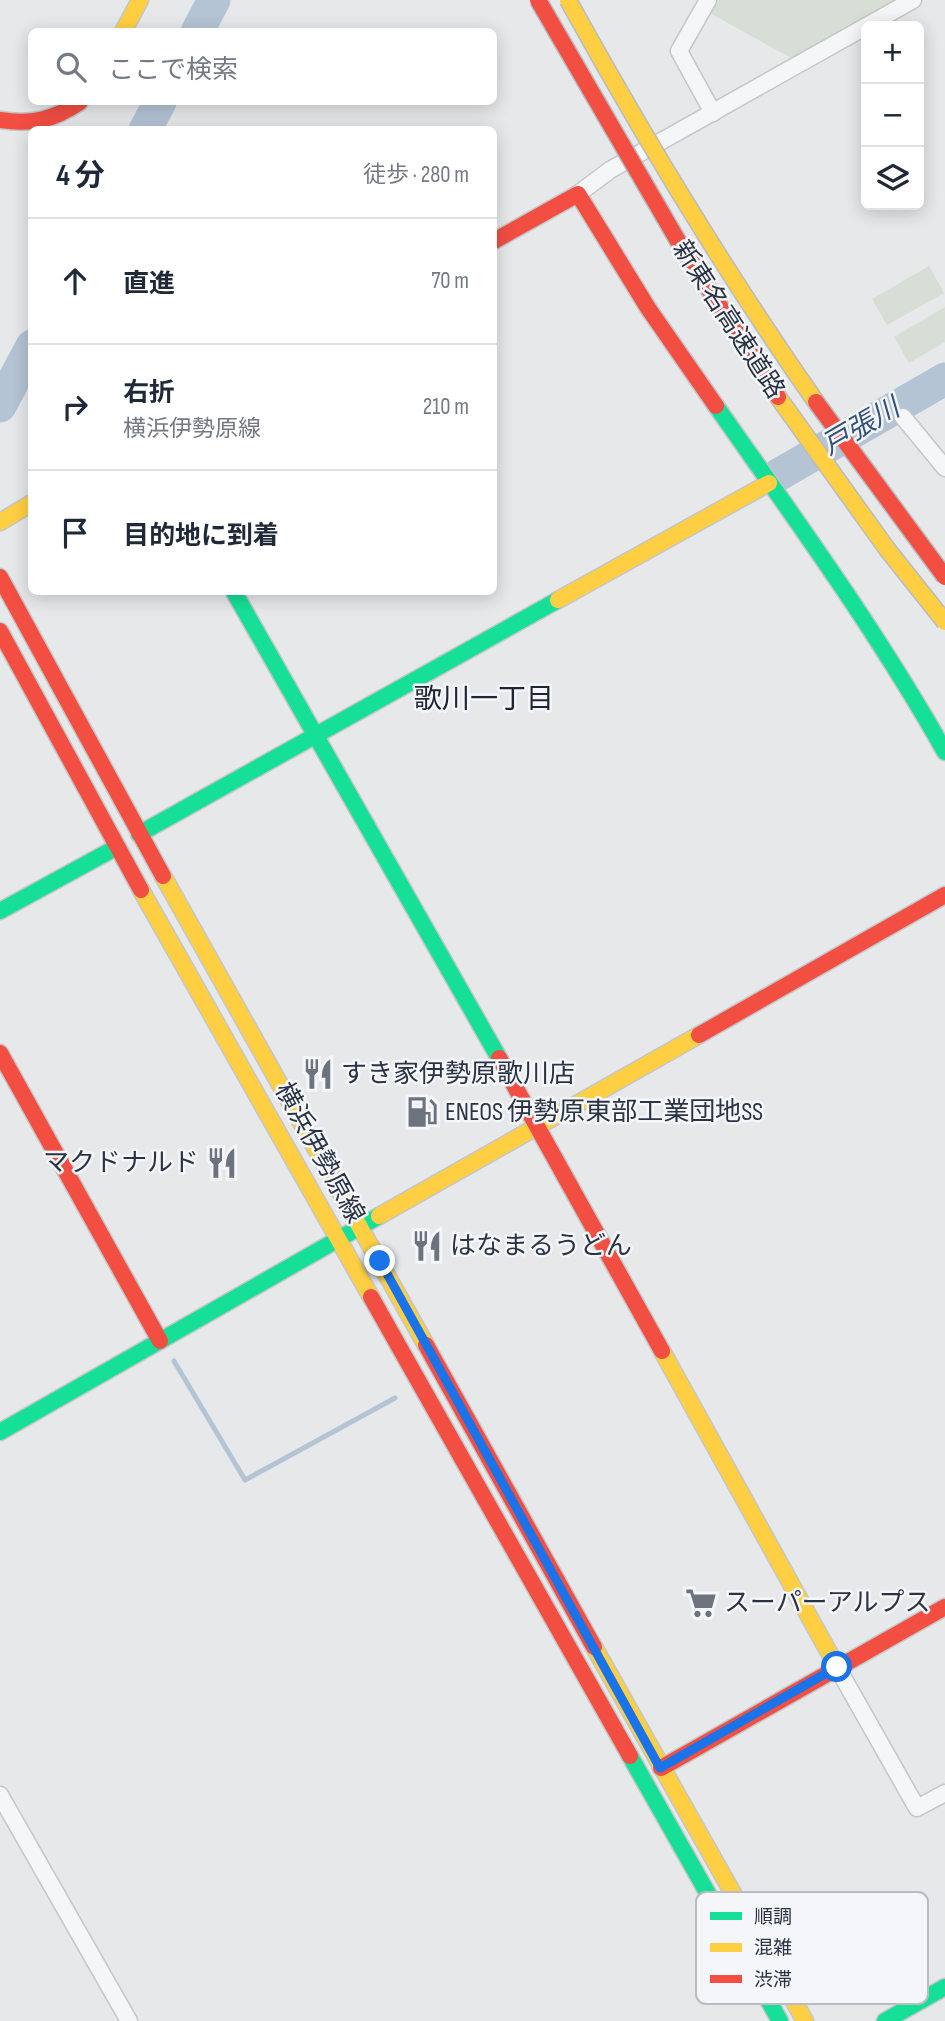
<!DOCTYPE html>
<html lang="ja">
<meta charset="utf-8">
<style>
:root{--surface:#fff;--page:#f2f2f3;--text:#1f2937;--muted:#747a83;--line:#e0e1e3}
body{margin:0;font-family:"Sofia Sans Condensed","Noto Sans JP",sans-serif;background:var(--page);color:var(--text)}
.controls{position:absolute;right:21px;top:21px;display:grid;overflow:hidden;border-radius:10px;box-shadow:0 4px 18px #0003}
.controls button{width:63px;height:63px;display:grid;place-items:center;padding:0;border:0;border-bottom:2px solid var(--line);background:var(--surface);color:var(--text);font:35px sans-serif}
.stop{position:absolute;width:21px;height:21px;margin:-16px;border:5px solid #1a73e8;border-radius:50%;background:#fff}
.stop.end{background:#1a73e8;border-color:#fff;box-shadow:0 2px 7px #0008}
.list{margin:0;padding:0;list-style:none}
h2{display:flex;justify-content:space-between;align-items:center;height:91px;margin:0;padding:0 28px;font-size:30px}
h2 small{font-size:23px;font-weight:400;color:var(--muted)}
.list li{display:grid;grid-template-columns:46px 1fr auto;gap:21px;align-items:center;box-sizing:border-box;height:126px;padding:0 28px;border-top:2px solid var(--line)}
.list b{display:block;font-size:26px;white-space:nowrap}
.list p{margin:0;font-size:23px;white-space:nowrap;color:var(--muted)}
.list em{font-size:23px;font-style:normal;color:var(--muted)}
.icon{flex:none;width:38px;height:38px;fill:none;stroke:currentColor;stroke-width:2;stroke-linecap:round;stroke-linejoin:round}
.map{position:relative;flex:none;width:945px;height:2021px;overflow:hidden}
.search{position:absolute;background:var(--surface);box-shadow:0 4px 18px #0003;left:28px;top:28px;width:469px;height:77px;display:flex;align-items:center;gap:18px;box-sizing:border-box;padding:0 24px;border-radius:10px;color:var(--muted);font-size:26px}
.panel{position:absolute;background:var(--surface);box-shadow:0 4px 18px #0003;left:28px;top:126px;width:469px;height:469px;border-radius:10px}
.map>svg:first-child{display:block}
.green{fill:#d6ded6}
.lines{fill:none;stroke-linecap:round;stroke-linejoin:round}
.stream{stroke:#b4c4d5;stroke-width:5}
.river{stroke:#b4c4d5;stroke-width:33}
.street-casing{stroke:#c4c6c8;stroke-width:19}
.fast-casing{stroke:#c4c6c8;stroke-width:19}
.slow-casing{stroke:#c4c6c8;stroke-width:19}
.jam-casing{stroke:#c4c6c8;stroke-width:19}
.street{stroke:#f5f6f7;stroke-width:16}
.fast{stroke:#16e098;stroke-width:16}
.slow{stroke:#ffcf43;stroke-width:16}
.jam{stroke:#f24e42;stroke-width:16}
.slow-bridge-casing{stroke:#b8bbbf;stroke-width:19;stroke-linecap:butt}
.jam-bridge-casing{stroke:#b8bbbf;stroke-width:19;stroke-linecap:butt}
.slow-bridge{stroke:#ffcf43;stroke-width:16}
.jam-bridge{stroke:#f24e42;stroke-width:16}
.route{stroke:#1a73e8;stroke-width:9}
.labels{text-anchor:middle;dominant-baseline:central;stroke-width:5;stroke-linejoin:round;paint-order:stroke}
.street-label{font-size:26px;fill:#2b3445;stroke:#f4f6f9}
.poi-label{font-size:26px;fill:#2b3445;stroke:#f4f6f9;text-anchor:start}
.water-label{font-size:28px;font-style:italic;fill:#34527a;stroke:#f4f6f9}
.neighbourhood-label{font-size:28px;fill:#1d2536;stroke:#f4f6f9}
.key{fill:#f4f6f9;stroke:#b8bcc3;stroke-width:2}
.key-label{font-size:19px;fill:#2b3445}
</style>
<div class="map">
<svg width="945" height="2021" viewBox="0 0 945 2021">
<rect width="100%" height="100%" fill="#e6e8ea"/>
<!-- green -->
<g class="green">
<polygon points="713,0 898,0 793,59 706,11"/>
<polygon points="929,266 944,293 887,325 872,299"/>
<polygon points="945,307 945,342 909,363 894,337"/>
</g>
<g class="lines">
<!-- stream -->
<polyline class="stream" points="174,1361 245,1480 395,1398"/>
<!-- river -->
<g class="river">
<polyline points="197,32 214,0"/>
<polyline points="145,130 160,102"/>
<polyline points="0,406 32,346"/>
<polyline points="778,475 945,379"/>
</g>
<defs>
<g id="street">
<polyline points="708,0 679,51 713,113"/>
<polyline points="578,194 610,170 913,0"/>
<polyline points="903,417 945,468"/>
<polyline points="837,1667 917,1808 945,1793"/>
<polyline points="0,1795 129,2021"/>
</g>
<g id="fast">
<path d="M716,406C795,519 877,631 945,752"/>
<polyline points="234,592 499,1058"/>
<polyline points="139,834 558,600"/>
<polyline points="0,911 117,847"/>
<polyline points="0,1432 379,1216"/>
<polyline points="630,1756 780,2021"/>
<polyline points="885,2021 945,1987"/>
</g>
<g id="slow">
<polyline points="123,32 140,0"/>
<polyline points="0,522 32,503"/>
<polyline points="558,600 769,483"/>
<polyline points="163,876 426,1345"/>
<polyline points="141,890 371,1297"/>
<polyline points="379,1216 699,1035"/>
<polyline points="662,1351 837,1667"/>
<polyline points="594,1647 805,2021"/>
</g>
<g id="jam">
<path d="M0,120C32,125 53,120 80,102"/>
<polyline points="494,241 578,194 648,308 716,406"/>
<polyline points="0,577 163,876"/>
<polyline points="0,631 141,890"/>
<polyline points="699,1035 945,895"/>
<polyline points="0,1053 160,1341"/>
<polyline points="499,1058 662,1351"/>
<polyline points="371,1297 630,1756"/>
<polyline points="426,1345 594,1647"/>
<polyline points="661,1768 945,1607"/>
</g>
</defs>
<!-- street casing -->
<use href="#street" class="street-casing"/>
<!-- fast casing -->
<use href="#fast" class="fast-casing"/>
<!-- slow casing -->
<use href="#slow" class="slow-casing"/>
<!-- jam casing -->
<use href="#jam" class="jam-casing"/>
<!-- street -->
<use href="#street" class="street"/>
<!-- fast -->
<use href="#fast" class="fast"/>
<!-- slow -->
<use href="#slow" class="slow"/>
<!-- jam -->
<use href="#jam" class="jam"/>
<defs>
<g id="slow-bridge">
<path d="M568,0C644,138 726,273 816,402"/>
<polyline points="778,397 887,549 945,622"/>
</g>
<g id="jam-bridge">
<polyline points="538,0 678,241 778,397"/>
<polyline points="816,402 945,577"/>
</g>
</defs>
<!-- slow-bridge casing -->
<use href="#slow-bridge" class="slow-bridge-casing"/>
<!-- jam-bridge casing -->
<use href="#jam-bridge" class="jam-bridge-casing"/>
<!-- slow-bridge -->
<use href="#slow-bridge" class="slow-bridge"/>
<!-- jam-bridge -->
<use href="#jam-bridge" class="jam-bridge"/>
</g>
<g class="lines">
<!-- route -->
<polyline class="route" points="380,1261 660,1768 837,1667"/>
</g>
<!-- icons -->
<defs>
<symbol id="restaurant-bare" viewBox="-9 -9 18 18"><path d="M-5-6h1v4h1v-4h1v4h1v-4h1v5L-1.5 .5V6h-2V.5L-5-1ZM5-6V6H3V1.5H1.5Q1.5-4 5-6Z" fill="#6c737f" stroke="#f4f6f9" stroke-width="2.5" paint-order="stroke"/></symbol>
<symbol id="fuel-bare" viewBox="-9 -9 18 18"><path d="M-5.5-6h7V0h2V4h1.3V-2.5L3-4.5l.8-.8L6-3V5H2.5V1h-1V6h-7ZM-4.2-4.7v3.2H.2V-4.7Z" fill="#6c737f" stroke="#f4f6f9" stroke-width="2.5" paint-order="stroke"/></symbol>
<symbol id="supermarket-bare" viewBox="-9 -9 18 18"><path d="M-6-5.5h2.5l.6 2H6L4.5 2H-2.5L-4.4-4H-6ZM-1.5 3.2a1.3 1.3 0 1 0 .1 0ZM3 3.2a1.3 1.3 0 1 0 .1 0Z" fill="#6c737f" stroke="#f4f6f9" stroke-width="2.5" paint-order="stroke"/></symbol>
</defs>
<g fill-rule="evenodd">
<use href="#restaurant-bare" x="296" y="1052" width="44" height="44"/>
<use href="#fuel-bare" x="400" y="1090" width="44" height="44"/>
<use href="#restaurant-bare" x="200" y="1141" width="44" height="44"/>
<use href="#restaurant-bare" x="405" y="1224" width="44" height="44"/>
<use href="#supermarket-bare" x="679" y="1581" width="44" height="44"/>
</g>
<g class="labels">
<!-- street labels -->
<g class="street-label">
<text transform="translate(728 320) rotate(57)">新東名高速道路</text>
<text transform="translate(319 1153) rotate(61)">横浜伊勢原線</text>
</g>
<!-- poi labels -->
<g class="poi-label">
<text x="341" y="1074">すき家伊勢原歌川店</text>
<text x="445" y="1112">ENEOS 伊勢原東部工業団地SS</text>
<text x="199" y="1163" text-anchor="end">マクドナルド</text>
<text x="450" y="1246">はなまるうどん</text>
<text x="724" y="1603">スーパーアルプス</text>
</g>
<!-- water labels -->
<g class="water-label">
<text transform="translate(861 427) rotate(-30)">戸張川</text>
</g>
<!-- neighbourhood labels -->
<g class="neighbourhood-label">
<text x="484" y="699">歌川一丁目</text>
</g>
</g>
<!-- legend -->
<rect x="696" y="1892" width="232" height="112" rx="10" class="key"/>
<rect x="710" y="1912" width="32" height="8" fill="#16e098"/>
<rect x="710" y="1943" width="32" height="9" fill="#ffcf43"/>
<rect x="710" y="1975" width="32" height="8" fill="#f24e42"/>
<g class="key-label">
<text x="754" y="1923">順調</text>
<text x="754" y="1954">混雑</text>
<text x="754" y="1986">渋滞</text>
</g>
</svg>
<div class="controls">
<button>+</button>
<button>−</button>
<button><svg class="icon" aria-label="layers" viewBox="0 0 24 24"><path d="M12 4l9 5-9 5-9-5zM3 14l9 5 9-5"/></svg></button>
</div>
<div class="stop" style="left:837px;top:1667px"></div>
<div class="stop end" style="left:380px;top:1261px"></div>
<div class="search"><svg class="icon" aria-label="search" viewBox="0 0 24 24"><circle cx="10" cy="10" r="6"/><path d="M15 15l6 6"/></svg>ここで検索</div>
<section class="panel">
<h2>4 分<small>徒歩 · 280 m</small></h2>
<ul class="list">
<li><svg class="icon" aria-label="ahead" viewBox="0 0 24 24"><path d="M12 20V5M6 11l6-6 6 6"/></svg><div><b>直進</b></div><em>70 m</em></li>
<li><svg class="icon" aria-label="right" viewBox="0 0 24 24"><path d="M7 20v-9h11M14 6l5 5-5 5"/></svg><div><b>右折</b><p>横浜伊勢原線</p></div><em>210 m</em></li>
<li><svg class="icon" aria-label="arrive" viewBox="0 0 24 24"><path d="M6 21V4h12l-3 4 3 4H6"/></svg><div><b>目的地に到着</b></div></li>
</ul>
</section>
</div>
